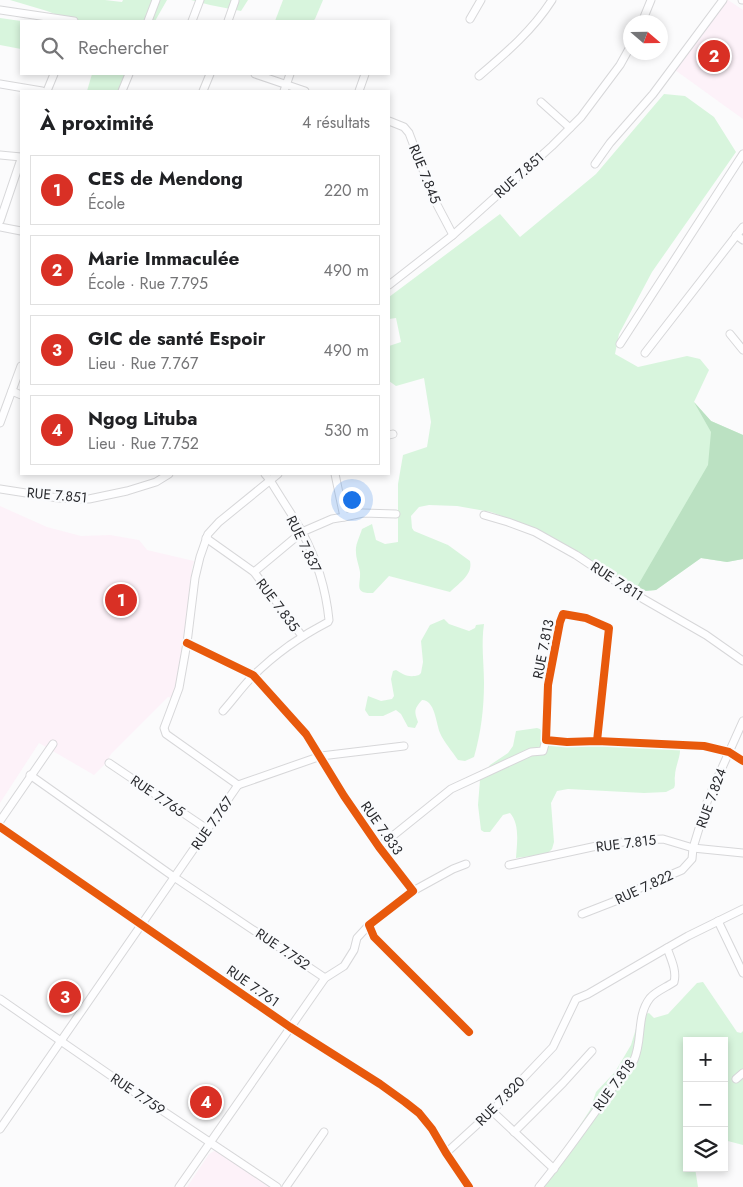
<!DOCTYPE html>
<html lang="fr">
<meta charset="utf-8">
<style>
:root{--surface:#fff;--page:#f2f2f2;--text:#202124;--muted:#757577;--line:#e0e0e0;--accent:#d93025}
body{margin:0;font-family:Jost,sans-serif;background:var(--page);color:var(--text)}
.controls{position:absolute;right:15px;bottom:15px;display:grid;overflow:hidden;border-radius:0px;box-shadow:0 2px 8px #0003}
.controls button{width:45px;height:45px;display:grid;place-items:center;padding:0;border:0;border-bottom:1px solid var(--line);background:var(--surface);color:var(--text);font:25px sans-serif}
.compass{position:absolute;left:623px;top:15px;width:45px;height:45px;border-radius:50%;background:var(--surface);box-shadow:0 2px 8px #0003;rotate:110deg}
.you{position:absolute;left:351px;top:499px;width:18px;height:18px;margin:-12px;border:4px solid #fff;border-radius:50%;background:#1a73e8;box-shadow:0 0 0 8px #1a73e833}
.badge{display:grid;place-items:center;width:32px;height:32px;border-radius:50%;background:var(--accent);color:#fff;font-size:16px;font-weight:700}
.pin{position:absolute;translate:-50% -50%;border:2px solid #fff;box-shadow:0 1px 5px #0006}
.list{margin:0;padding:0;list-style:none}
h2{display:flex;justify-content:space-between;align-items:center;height:65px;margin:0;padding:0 20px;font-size:21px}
h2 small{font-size:16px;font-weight:400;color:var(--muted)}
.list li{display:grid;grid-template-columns:32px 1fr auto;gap:15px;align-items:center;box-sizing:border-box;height:70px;margin:0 10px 10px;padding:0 10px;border:1px solid var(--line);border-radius:0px}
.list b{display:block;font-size:19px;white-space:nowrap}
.list p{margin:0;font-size:16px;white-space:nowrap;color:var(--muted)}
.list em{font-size:16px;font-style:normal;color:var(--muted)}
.icon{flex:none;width:28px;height:28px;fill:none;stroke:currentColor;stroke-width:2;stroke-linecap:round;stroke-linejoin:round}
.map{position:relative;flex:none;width:743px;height:1187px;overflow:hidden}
.search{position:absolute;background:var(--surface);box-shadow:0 2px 8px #0003;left:20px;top:20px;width:370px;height:55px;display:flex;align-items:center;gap:12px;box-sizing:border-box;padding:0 18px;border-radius:0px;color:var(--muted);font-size:19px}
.panel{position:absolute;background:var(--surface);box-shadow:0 2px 8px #0003;left:20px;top:90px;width:370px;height:385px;border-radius:0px}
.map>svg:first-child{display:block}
.education{fill:#fdf2f9}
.green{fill:#d8f5dd}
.forest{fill:#bbe1c2}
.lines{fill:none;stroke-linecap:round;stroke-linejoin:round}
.minor-casing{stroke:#d7d7d9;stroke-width:9}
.minor{stroke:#fefeff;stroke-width:7}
.cycleway-casing{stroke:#fafbfd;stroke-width:11}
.cycleway{stroke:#e8590c;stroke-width:8}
.labels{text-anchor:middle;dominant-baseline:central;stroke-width:5;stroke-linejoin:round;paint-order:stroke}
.street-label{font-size:14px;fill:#292a2e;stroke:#fafbfd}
</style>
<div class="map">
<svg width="743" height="1187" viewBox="0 0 743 1187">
<rect width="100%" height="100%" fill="#fbfbfc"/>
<!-- education -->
<g class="education">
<polygon points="725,0 728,0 743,10 743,119 675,70 704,31"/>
<polygon points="0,506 47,527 81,536 110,535 139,540 147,550 194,561 192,568 186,632 173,698 168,697 111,754 106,763 94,775 39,743 0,803"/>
<polygon points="216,1150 271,1187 187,1187 209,1154"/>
</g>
<!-- green -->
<g class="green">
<polygon points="10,0 105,0 122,2 123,0 167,0 155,21 73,21 47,11"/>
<polygon points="191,0 248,0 241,11 210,5"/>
<polygon points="283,0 323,0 315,19 313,21 275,21"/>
<polygon points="0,18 21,21 21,49 0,45"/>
<polygon points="92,74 132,74 124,91 87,91"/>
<path d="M664,94L685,96L714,117L736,152L652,272L619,334L615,354L638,367L687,356L700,359L709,370L694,402L711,421L743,435V559L727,562L701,558L656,590L634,592L586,559L518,522L491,512L457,506L429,505L419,507L411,516L412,528L414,531L448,545L470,561C473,575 459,583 450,592L389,576L373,593C353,594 361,584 360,572C359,565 356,559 356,552C355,545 360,536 362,529L372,524L376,540L385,544L398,542V484L403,455L427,447L431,422L424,378L396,386L389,381V346L401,342L396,318L389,319V297L500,214L520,237L596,174Z"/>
<path d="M444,619L449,624L469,631L475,628L476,625L484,624C481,644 484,663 484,683C484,708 481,733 474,757L465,761L458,760C452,751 444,742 440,733C436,723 435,700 422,700C414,709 414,711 418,722L415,728L408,727L401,714L396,710L383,716H369L365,710L368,696L381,701L392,699L394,696L391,679L393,671L396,670C404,675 409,678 419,675L421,673L423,662L421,641L430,625Z"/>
<path d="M537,728L540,729L544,735L565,742L680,747C681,757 675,766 675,776C674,780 676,784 674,788L666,792L644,793L568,789L557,791L551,803L554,842L552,849L547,854L516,858C517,843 520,824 510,813L503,815L490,832H484L481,830L478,805L480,780L490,765L508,753L513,746L516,731Z"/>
<polygon points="703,982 737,1032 741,1033 743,1031 743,1145 724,1140 724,1041 687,1041 687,1168 695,1168 698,1187 544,1187 556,1169 560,1156 590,1110 596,1092 615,1072 631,1045 638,1022 645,1014 649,1013 654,1018 668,1014 697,983"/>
</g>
<!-- forest -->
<polygon class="forest" points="694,402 711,421 743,435 743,559 727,562 701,558 656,590 634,592 708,465 711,432"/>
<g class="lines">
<defs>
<g id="minor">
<polyline points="742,0 743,0"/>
<polyline points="0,10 74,21"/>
<polyline points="470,19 481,0"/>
<polyline points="148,21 156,0"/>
<polyline points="192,21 200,0"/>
<polyline points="228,21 235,1"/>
<polyline points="642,22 651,0"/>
<polyline points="255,74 305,91"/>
<path d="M479,76C506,53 533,30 552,0"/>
<polyline points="0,84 42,91"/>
<polyline points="47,91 54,74"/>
<polyline points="122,91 129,74"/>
<polyline points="203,91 210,74"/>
<polyline points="284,91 290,74"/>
<polyline points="359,91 365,74"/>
<polyline points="541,102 570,128"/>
<polyline points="389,121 404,127 409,133 434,199 453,235"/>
<polyline points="0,155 21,157"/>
<polyline points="595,164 610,143 653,94 723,0"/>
<polyline points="0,221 21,159"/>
<polyline points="0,227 21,231"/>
<polyline points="736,235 743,240"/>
<polyline points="389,285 453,235 552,146 581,117 620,65 630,47"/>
<polyline points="730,334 743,350"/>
<polyline points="620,344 743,154"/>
<polyline points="645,353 743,227"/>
<polyline points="12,391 21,395"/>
<polyline points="0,423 21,366"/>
<polyline points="389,435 393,434"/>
<polyline points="0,489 58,498 89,499 127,491 156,482 169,474"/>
<polyline points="484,515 508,522 535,532 576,555 633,593 706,635 743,661"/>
<polyline points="344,517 363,513 396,514"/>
<polyline points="206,538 254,572 302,636"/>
<polyline points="254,572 302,532 332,519 344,517 335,474"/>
<polyline points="187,643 253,675 306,734 344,796 379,847 413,891 369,925 374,937 469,1032"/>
<path d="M223,711C233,700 242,687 253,676C275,654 301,636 328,622L329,620C326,590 316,558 302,532C292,514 280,497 270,480L265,474"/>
<polyline points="597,741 609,628 586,618 563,614 560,622 548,685 546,740 567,742 597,741 704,746 729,752 743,761"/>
<polyline points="109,763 207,829"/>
<polyline points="30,775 174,877 325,978"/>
<polyline points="238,785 166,734 164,728 179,688 187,643 195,578 200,557 208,534 219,522 278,474"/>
<polyline points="238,785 321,756 404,746"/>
<polyline points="0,821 53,744"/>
<polyline points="0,827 290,1027 380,1084 405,1102 419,1113 432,1129 446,1153 469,1187"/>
<polyline points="379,847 451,789 531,752 543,751 546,740"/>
<polyline points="509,865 606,844 642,840 663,839 693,848 743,853"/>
<polyline points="413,891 453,869 466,864"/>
<polyline points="582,914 618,900 642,887 682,870 692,859 693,848 708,799 743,721"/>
<polyline points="718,921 743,973"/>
<polyline points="0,999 136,1093 277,1187"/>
<polyline points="736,1079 743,1073"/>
<polyline points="492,1111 554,1169"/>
<polyline points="0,1129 238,785"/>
<polyline points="514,1132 563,1083 592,1051"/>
<polyline points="446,1153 492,1111 553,1047 576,999 588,994 667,948"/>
<polyline points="179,1187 325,978 344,966 354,950 357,938 369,925"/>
<polyline points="286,1187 324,1132"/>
<path d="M539,1187C573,1146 601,1101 634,1060C643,1040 636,1016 650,998C656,991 667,987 674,982C677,971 671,959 667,948L688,936L743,909"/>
</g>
</defs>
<!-- minor casing -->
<use href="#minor" class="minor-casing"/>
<!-- minor -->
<use href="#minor" class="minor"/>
<defs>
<g id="cycleway">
<polyline points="187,643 253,675 306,734 344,796 379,847 413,891 369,925 374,937 469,1032"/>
<polyline points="597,741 609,628 586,618 563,614 560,622 548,685 546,740 567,742 597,741 704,746 729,752 743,761"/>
<polyline points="0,827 290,1027 380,1084 405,1102 419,1113 432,1129 446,1153 469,1187"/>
</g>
</defs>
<!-- cycleway casing -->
<use href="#cycleway" class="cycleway-casing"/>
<!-- cycleway -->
<use href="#cycleway" class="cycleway"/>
</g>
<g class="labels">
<!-- street labels -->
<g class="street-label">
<text transform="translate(425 174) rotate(68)">RUE 7.845</text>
<text transform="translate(519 175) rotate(-42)">RUE 7.851</text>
<text transform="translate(57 495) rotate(5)">RUE 7.851</text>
<text transform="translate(304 544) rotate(64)">RUE 7.837</text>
<text transform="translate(617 581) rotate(33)">RUE 7.811</text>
<text transform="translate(278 605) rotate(53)">RUE 7.835</text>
<text transform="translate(543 649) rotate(-79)">RUE 7.813</text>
<text transform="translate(158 796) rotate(34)">RUE 7.765</text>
<text transform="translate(711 798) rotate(-70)">RUE 7.824</text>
<text transform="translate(212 823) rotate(-55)">RUE 7.767</text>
<text transform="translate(382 828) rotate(55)">RUE 7.833</text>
<text transform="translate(626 843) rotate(-7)">RUE 7.815</text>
<text transform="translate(644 887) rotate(-25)">RUE 7.822</text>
<text transform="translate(283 949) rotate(34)">RUE 7.752</text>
<text transform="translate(253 986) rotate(35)">RUE 7.761</text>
<text transform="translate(614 1085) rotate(-54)">RUE 7.818</text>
<text transform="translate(138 1094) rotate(34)">RUE 7.759</text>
<text transform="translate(500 1101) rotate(-45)">RUE 7.820</text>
</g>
</g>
</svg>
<div class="controls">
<button>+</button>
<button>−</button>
<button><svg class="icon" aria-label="layers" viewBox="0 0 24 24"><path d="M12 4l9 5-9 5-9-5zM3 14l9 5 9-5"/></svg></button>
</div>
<svg class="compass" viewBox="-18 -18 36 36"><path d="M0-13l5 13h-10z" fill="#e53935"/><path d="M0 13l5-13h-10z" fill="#757577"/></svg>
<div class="you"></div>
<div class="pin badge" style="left:121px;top:600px">1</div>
<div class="pin badge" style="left:714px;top:56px">2</div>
<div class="pin badge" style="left:65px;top:997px">3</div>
<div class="pin badge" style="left:206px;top:1102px">4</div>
<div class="search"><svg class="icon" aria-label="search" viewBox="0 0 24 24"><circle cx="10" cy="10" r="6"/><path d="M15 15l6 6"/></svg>Rechercher</div>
<section class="panel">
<h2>À proximité<small>4 résultats</small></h2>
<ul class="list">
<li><span class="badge">1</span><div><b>CES de Mendong</b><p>École</p></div><em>220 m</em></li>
<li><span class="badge">2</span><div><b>Marie Immaculée</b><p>École · Rue 7.795</p></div><em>490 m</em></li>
<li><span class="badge">3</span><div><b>GIC de santé Espoir</b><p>Lieu · Rue 7.767</p></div><em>490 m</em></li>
<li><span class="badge">4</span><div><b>Ngog Lituba</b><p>Lieu · Rue 7.752</p></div><em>530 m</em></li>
</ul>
</section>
</div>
